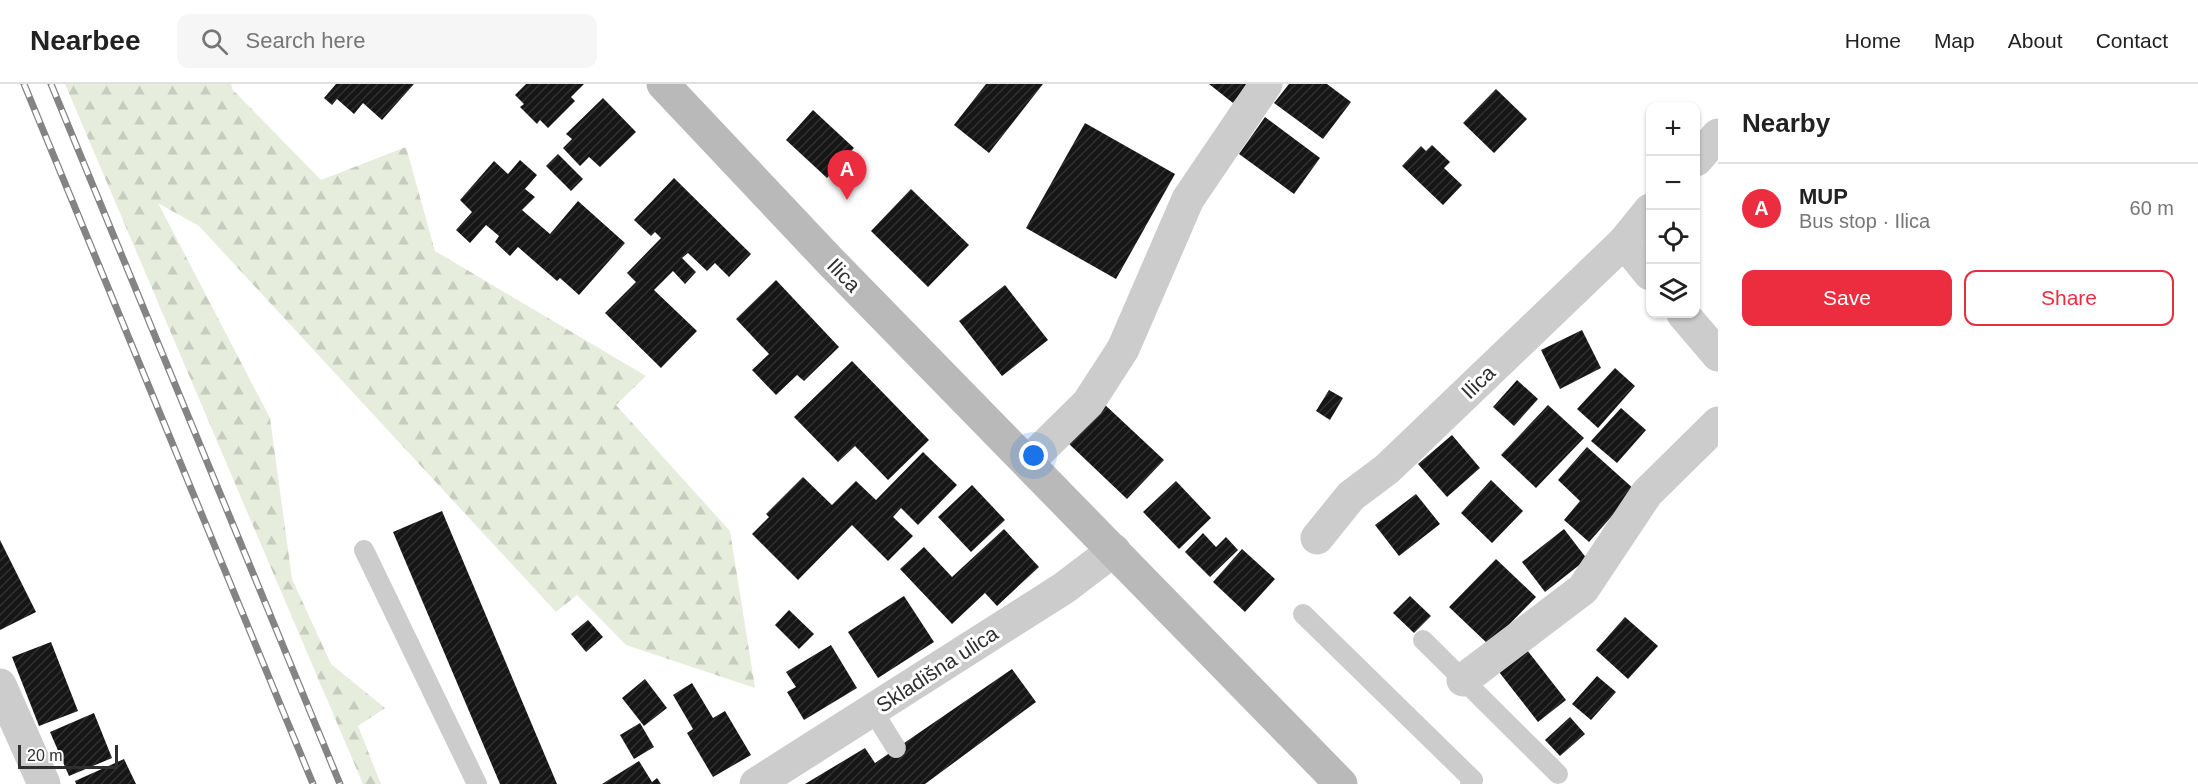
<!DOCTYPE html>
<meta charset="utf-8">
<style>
:root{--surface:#fff;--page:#f6f6f6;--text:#222;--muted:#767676;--line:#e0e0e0;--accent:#ec2c3f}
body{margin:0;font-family:Arial,sans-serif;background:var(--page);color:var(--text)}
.controls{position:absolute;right:18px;top:18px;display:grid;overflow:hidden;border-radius:12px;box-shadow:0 2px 4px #0004}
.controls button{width:54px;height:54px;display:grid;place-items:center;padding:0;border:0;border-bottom:2px solid var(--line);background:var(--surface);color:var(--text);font:30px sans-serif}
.scale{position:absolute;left:18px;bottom:15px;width:100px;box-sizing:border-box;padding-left:6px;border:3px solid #2f2f2f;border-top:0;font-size:16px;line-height:21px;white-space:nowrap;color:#2f2f2f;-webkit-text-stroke:4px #fff;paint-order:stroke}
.you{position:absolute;left:1034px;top:372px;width:21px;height:21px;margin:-15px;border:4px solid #fff;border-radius:50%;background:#1a73e8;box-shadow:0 0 0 9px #1a73e833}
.badge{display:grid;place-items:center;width:39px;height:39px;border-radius:50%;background:var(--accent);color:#fff;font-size:20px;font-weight:700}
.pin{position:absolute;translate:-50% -50px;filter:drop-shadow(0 2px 3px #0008)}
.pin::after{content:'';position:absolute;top:32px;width:21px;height:18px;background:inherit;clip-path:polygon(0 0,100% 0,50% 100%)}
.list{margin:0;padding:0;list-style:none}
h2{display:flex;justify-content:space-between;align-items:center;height:78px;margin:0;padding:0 24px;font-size:26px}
h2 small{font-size:20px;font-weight:400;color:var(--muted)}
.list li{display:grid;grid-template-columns:39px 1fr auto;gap:18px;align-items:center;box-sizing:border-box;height:90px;padding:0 24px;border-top:2px solid var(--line)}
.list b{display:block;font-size:22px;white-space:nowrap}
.list p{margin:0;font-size:20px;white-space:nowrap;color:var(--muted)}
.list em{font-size:20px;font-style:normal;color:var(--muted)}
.actions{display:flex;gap:12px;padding:18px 24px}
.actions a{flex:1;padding:14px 0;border:2px solid var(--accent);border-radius:12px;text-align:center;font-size:21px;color:var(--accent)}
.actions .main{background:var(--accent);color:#fff}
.icon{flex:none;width:33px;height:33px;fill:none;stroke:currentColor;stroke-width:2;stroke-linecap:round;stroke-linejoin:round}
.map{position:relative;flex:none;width:1718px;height:700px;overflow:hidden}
header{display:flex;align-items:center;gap:36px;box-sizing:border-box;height:84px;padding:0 30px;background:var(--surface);border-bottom:2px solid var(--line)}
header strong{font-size:28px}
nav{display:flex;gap:33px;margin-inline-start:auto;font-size:21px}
.search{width:420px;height:54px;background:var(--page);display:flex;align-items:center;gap:15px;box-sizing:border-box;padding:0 21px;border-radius:12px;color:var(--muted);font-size:22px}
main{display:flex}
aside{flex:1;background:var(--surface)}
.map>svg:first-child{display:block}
.forest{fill:url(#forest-firs)}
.building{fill:url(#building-hatch)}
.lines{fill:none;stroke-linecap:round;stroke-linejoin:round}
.service{stroke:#ccc;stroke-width:20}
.minor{stroke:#ccc;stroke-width:33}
.secondary{stroke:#b9b9b9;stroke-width:33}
.rail-casing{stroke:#848484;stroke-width:7}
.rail{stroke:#fff;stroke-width:4.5;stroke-dasharray:14;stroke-linecap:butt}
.labels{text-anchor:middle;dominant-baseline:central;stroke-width:6;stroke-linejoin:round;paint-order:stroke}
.street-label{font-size:21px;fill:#2f2f2f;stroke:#fff}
</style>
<header>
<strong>Nearbee</strong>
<div class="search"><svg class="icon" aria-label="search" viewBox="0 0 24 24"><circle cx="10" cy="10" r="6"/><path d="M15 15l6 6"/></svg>Search here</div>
<nav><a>Home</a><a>Map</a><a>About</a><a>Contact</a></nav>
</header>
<main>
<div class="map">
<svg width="1718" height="700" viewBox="0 0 1718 700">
<defs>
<pattern id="forest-firs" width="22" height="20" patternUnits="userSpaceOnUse" patternTransform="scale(1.5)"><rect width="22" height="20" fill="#e6eddd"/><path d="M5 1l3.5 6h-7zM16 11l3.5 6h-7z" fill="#c6ccbe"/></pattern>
<pattern id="building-hatch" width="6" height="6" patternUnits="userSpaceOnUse" patternTransform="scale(1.5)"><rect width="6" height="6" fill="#161616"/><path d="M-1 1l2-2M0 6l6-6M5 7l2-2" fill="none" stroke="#303030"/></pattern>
</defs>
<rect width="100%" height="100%" fill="#fff"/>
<!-- forest -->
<polygon class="forest" points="65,0 231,0 233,6 321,96 406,63 435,167 646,292 616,321 730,447 755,604 626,561 577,511 556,528 199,142 158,119 270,334 292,495 331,580 385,624 358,642 381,700 363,700"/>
<!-- building -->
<g class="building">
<polygon points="336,0 414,0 382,36 363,19 354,30 337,15 332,21 324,14"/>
<polygon points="526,0 584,0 571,13 575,17 548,44 540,36 537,40 520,23 524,20 515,11"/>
<polygon points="986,0 1043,0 989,69 954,41"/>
<polygon points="1209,0 1248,0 1233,19"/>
<polygon points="1289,0 1327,0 1351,18 1323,55 1274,19"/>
<polygon points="1496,5 1527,35 1494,69 1463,39"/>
<polygon points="603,14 636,48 600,83 589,73 580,82 563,64 572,55 566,50"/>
<polygon points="813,26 854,64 827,94 786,56"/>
<polygon points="1265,33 1320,74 1294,110 1239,70"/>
<polygon points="1085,39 1175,90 1116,195 1026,144"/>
<polygon points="1432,61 1450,78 1444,84 1462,101 1443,121 1402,82 1421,62 1426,67"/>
<polygon points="558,70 583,95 571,107 546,82"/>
<polygon points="520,76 537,91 525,105 535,113 522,126 550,150 578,117 625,159 579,211 560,194 557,197 518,163 510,172 495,158 499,152 486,141 470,159 456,146 472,128 460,116 494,77 508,90"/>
<polygon points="674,94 751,170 729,193 715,179 707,187 688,169 682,174 696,188 685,200 673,187 654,206 697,247 661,284 605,229 636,198 627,189 661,154 655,148 651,152 634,136"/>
<polygon points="911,105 969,161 928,203 871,147"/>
<polygon points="776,196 839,263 804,297 797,291 776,311 752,286 769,270 736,235"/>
<polygon points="1005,201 1048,256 1002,292 959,237"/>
<polygon points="1582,246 1601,284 1560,305 1541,266"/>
<polygon points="852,277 929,356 888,396 855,362 838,378 794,333"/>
<polygon points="1615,284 1635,302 1598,344 1577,325"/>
<polygon points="1517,296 1538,315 1514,342 1493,323"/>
<polygon points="1329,306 1343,314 1330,336 1316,327"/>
<polygon points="1103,319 1164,376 1127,415 1067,358"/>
<polygon points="1548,321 1584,354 1536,404 1501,371"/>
<polygon points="1621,324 1646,346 1617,379 1591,357"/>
<polygon points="1452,351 1480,384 1447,413 1418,380"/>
<polygon points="1587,363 1635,406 1589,458 1564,436 1580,417 1558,396"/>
<polygon points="923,368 957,401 918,441 901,424 893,433 913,452 888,477 852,441 798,496 752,450 769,433 766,430 803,393 832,421 856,397 876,416"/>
<polygon points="1491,396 1523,427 1492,459 1461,429"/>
<polygon points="1176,397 1211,434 1179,465 1143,428"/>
<polygon points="972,401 1005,436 971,468 938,433"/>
<polygon points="1416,410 1440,440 1399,472 1375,441"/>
<polygon points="442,427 557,700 500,700 393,448"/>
<polygon points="1004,445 1039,483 997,522 985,509 952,540 900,485 924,463 952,493"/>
<polygon points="1564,445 1587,475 1545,508 1522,478"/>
<polygon points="1203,449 1216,463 1226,453 1238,466 1210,493 1185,468"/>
<polygon points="0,456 36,528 0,546"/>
<polygon points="1242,465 1275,495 1245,528 1213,498"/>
<polygon points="1496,475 1536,513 1489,561 1449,523"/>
<polygon points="904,512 934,558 878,594 848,548"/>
<polygon points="1410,512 1431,532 1414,549 1393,529"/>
<polygon points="789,526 814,550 799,565 775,541"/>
<polygon points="1625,533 1658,562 1628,595 1596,566"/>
<polygon points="588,536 603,553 586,568 571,550"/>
<polygon points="51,558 78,627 39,642 12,573"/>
<polygon points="831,561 857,604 804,636 787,608 796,603 786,588"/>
<polygon points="1527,566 1566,616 1538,638 1499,588"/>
<polygon points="1012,585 1036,618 925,700 805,700 865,664 875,679"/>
<polygon points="1597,592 1616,608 1591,636 1572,620"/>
<polygon points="645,595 667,624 644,642 622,614"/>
<polygon points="692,599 713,634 725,627 751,671 713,693 687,649 693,645 673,611"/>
<polygon points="94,629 112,674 69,692 50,648"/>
<polygon points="1570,633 1585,650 1560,672 1545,656"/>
<polygon points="640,639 654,663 634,675 620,651"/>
<polygon points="124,675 136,700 76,700 75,697"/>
<polygon points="639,677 652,698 657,694 661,700 602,700"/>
</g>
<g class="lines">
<!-- service -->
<g class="service">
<polyline points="364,466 477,700"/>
<polyline points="1303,530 1473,696 1470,700"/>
<polyline points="1423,556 1558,690"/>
<polyline points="873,627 896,664"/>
</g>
<!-- minor -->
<g class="minor">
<polyline points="1696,76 1718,51"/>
<polyline points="1624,158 1650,190"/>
<polyline points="1683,230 1718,271"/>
<polyline points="1028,378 1088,319 1123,265 1188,115 1266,0"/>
<polyline points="1317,454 1351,412 1387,385 1624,158 1650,126"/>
<polyline points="1463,596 1583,505 1647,409 1718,339"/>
<polyline points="0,601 44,700"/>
<polyline points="756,700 1064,504 1114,466"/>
</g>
<!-- secondary -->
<polyline class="secondary" points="663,0 830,177 1341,700"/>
<defs>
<g id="rail">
<polyline points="24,0 313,700"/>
<polyline points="51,0 340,700"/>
</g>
</defs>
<!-- rail casing -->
<use href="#rail" class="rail-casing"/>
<!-- rail -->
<use href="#rail" class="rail"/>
</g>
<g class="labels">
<!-- street labels -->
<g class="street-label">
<text transform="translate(844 191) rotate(46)">Ilica</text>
<text transform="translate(1478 298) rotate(-44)">Ilica</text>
<text transform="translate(937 585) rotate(-33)">Skladišna ulica</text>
</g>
</g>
</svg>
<div class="controls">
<button>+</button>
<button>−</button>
<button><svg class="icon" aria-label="locate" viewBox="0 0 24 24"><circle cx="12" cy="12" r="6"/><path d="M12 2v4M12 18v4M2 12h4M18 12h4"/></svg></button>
<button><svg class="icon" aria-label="layers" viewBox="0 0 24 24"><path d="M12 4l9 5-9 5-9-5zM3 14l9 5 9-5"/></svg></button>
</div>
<div class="scale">20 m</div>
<div class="you"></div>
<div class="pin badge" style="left:847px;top:116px">A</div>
</div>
<aside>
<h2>Nearby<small></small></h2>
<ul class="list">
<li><span class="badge">A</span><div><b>MUP</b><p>Bus stop · Ilica</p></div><em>60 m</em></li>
</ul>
<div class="actions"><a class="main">Save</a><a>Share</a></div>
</aside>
</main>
